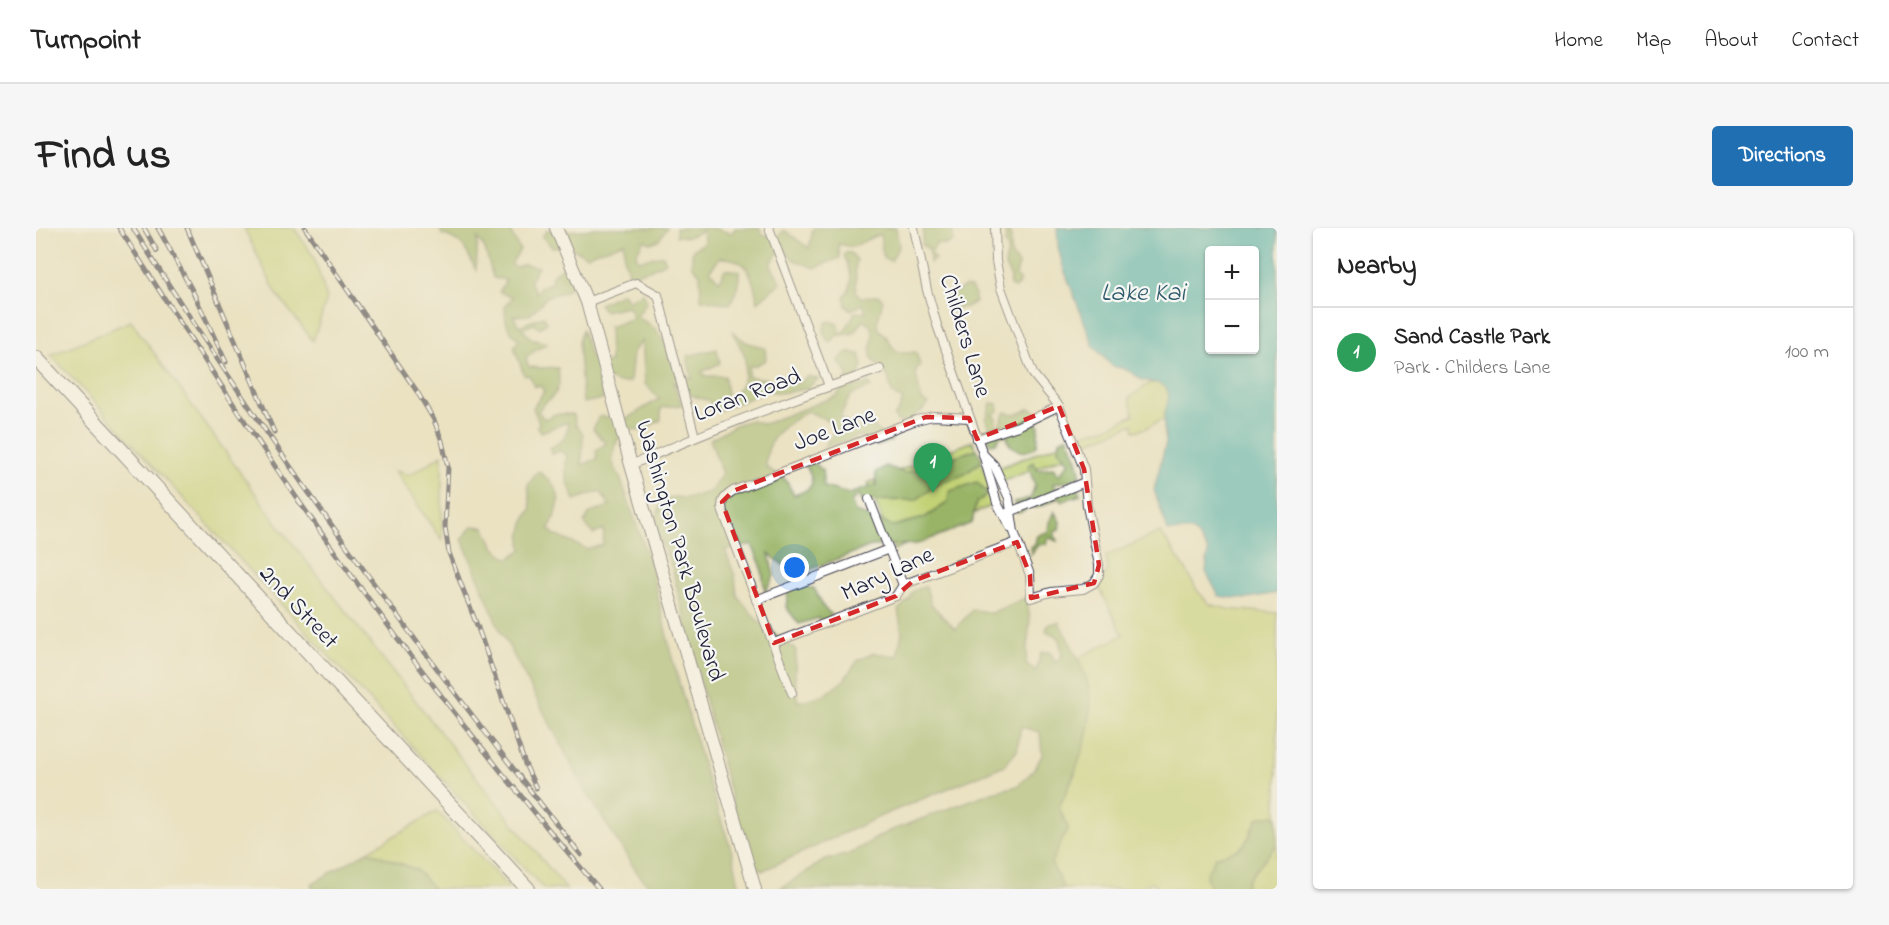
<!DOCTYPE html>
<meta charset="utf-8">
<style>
:root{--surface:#fff;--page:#f6f6f6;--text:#222;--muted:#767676;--line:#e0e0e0;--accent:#1f6fb2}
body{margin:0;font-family:"Indie Flower",sans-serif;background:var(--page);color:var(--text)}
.controls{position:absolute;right:18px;top:18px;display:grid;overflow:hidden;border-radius:6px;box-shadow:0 2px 4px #0004}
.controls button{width:54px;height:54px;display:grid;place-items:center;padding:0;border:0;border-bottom:2px solid var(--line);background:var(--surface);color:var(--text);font:30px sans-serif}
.you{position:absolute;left:759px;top:340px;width:21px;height:21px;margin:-15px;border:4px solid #fff;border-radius:50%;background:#1a73e8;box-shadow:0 0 0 9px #1a73e833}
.badge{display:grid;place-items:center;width:39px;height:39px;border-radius:50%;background:var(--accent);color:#fff;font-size:20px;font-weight:700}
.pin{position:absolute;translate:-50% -50px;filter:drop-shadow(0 2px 3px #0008)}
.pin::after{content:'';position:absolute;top:32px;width:21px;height:18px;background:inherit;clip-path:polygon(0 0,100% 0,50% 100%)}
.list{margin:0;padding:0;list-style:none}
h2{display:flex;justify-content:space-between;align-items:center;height:78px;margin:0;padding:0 24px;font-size:26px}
h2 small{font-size:20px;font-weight:400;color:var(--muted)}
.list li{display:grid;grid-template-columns:39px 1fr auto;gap:18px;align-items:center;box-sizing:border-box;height:90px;padding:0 24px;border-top:2px solid var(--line)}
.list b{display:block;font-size:22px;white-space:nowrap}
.list p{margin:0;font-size:20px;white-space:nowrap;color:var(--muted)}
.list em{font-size:20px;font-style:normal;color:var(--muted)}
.map{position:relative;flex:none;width:1241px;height:661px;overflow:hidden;border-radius:6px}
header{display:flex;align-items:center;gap:36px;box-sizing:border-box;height:84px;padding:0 30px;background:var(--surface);border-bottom:2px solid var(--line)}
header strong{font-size:28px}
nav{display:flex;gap:33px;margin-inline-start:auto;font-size:21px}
.intro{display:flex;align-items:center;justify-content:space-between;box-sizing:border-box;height:144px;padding:0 36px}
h1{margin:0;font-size:42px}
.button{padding:15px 27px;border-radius:6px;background:var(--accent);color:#fff;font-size:21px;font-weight:700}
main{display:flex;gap:36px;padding:0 36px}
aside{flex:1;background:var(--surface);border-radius:6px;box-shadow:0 2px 4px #0004}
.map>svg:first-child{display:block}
.green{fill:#c2d274;stroke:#727a58;stroke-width:1.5}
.forest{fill:#99b466;stroke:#5e6b50;stroke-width:1.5}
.water{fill:#3daeb5;stroke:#306878;stroke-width:1.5;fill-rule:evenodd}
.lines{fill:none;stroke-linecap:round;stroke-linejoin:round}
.street-casing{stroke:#403f4f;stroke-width:10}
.secondary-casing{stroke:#403f4f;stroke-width:14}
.primary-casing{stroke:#403f4f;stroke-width:16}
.street{stroke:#fff;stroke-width:8}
.secondary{stroke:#fff;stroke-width:12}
.primary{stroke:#fff;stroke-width:14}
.rail-casing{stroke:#22223b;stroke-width:5}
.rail{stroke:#f6f6f2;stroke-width:3;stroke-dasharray:9;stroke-linecap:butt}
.marked{fill:none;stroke:#d62828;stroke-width:4.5;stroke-dasharray:12 8;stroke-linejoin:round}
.labels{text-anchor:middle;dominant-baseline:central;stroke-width:4.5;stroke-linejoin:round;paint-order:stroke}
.street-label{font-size:24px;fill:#22223b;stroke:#f6f6f2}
.water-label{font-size:26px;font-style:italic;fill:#2d5a6c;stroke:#f6f6f2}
</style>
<header>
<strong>Turnpoint</strong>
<nav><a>Home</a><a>Map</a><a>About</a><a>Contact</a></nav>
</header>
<div class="intro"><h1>Find us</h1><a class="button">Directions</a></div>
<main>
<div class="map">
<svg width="1241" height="661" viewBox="0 0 1241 661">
<rect width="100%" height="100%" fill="#f6f6f2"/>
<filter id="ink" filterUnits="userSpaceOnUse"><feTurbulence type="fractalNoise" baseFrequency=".0167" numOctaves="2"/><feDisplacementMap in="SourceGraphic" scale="12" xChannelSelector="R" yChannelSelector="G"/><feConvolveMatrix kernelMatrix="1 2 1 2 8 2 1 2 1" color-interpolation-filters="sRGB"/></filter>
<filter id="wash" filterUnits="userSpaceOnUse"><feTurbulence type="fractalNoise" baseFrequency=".008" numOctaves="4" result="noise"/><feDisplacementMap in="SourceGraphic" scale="24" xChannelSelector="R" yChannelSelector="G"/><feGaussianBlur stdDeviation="1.35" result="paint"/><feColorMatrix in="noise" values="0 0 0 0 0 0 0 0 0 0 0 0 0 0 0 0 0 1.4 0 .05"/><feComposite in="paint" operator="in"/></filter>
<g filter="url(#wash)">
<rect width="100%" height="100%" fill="#ebe2c2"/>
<!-- green -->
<g class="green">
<polygon points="208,0 258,0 278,29 291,71 277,113 240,65"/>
<polygon points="95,93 243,298 419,523 530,661 508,661 15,127"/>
<polygon points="1114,155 1122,155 1131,160 1133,169 1128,191 1108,201 1098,203 1097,196 1053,214 1046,222 1041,207 1069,200 1098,187 1093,170"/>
<polygon points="937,213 961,275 858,322 832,255"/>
<polygon points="1032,213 1037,225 966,254 960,241"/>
<polygon points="406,227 406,313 358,243 374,247"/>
<polygon points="1124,304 1149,340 1161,362 1173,376 1192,381 1241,385 1241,590 1238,587 1215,602 1211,616 1193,626 1180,629 1170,647 1174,661 1125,661 1116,654 1100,661 1028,661 1014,635 1032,600 1022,580 1039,546 1053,460 1042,430 1087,407 1062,357 1072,342 1070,328"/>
<polygon points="401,583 474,661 398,661 381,642 332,623"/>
<polygon points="1241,616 1241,661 1210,661 1211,652"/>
</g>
<!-- forest -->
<g class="forest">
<path d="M405,0H476L475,5L484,22L475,36L479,39L489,36L502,39L494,53L500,65L504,59L515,55L516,47L526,39L536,50L537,57L528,64L512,68L494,87L477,88L483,98L508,88L511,95L503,100L498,96L486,101L496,111L511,115L490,129L492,138C501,142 512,138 522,140C523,151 525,161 516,169C510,175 508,174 502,183L508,191L519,186H537L540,197L547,206L546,237L561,231L560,223L570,215L557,201L563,188L590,191L623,171L609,156L606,113L597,124L594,154L583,155L568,150L567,171L547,175L542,114L546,102L554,127L564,135L574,134L573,99L597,90L592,78L568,83L563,76L587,65L592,73L607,64L611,74L601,88C607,93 615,97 620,102C637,119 626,137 656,151L651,128L681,121L684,135L666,144L669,148H689L691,167L695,168C707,161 712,140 708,127C705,119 700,112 697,104L710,114L729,120L730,132L718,138H713L712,148C729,153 745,148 761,156L772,148L782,151L770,161L745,165L731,163L685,182H676L674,173L657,168L637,154L646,177L625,180V192L605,203L590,200L580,215L576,233L585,252L615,338L635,426L669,544L697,627L704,661H616L600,643L548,560L463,400L426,311L436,298L448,299L459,320L473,331L486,321C483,308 488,291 495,281L492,257L502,243C529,262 526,275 513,301L519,307L551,321L567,317L568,302L558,306L548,295L554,285L574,278L564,263L539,272C532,257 527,244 531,228L524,223L516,226L513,220C526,214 532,209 532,194L505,204L501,199L503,195L497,180L508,163L503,157L498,159L494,148L488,147L478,119L483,111C470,101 469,93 469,78L477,69L463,64L470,52L457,50L449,21L442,10L440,42C428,20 430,14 405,6Z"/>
<path d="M558,0H631L623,12L615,15L608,12L600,26L602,32L627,27L630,34L613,42L594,47L588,31V14C576,21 563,21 551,28L533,19H516L506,9L511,2C525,2 545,5 558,0Z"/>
<path d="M640,0H675L696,5L699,0H724L726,6L741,10L748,2L773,20L777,0H860L863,18L855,33L847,30L844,6L816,19L802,16L804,30L779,40L758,32L746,19L734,36L745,54L722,74C715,49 716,30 684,30L674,42L683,53L689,41L703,43C704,56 700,64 694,76L665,71L664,46L656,37V22L668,15L667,3L651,9L640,8Z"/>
<polygon points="888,0 913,0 917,5 917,14 908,17 901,15 895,26 899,31 894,35 893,21 886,17"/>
<path d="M967,0L975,1L973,6L975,8V27L982,36L981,45L979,47L983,51V56L979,60L974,58C973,54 974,51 974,48C973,44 970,42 969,39C968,29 976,24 969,15L970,6L967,3Z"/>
<path d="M810,24L815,25L821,32C817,42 822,53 820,64L826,70L842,67L847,72L841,95L843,102C861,113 848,128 880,124L884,137L880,142C880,152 883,162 886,172L892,176C885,186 881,185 872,193L862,194L858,189L863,182L867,171C862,170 862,171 858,167C853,162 855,155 852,149C848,141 837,136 835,127C833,111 845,105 828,92L818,105L800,108L795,115L792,114L787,104L790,94L794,93L801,95L804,104L808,105L819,84L830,85L827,76L815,82L810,78L808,68C820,58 814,40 808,28Z"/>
<polygon points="929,59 935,60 939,67 939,74 930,79 911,83 908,78 910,69"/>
<path d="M810,124L824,126L827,139L817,159L833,155L835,159L815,167L804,188L820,202L835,195L842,203L856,213L841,218L824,208L788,219L799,203L793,193L771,183C747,199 730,207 730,239L749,251L758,267C782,260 778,253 768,234L772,229L786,242L788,259L813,266L840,257V244L850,238L869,245L941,221L947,232L929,246L901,257L880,272L825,273L822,267L815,274L819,284L857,298L888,290L911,275L914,263L941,254L952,266L940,275L936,295L881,316L835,318L773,342L751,340L733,326L738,348L729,364L725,337L716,317L689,322L699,348L701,367L721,392L760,422L759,448L762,474L790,466L808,452L822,432L838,425L861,428L866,405L862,382L872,372L877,363L890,358L895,376L919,401L937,381L955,385L991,369L994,392L990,435L1000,443L1005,425L1014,424L1020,435L1026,427L1023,410L1010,403L1012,396L1023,394C1034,415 1046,435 1052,458C1062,495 1039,547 1023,579L1032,600L1015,635L1028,661H743L789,632L813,626L851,604L956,564L981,558L997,543L1006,527L1004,504L985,499L981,523L969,537L845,588L726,643L711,629L657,427L636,339L617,297L626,274L638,269L650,270L674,264L686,246L674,211L701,196L715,192L728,196L800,168L808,159L812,146L802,133Z"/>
<path d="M955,175L962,176L963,182L957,187L960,190V198H963L969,184C979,188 984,186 994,180L1000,183L1003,193L999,196L1003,197L1001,218C989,226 984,225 973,216L971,208H964L960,215L954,216L949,202L954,200L950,192Z"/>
<path d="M1031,208C1036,218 1044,237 1044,248L1036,252L1017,256L1019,260L1043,261L1044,267L1026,273L1024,269C1015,273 1008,279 998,280L992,273L989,283L981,285L978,274L995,270L999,257L992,238L997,234L1002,242L1017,240L1023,247L1033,234L1022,222L1024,212Z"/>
<polygon points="1018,283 1024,294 1023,302 1018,304 1021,313 1012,309 1010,316 1002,317 995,326 994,319 999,316 1001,307 1012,304 1013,295"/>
<polygon points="753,357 778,360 788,380 795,386 793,397 788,399 783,390 763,396 750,379"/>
<path d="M1238,587L1241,590V616L1211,652L1210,661H1174L1170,647L1180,628C1214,621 1208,616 1222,590Z"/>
<polygon points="332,623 381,642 398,661 277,661 275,656"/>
</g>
<!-- water -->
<path class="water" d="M1021,0H1241V365L1208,371L1183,368L1170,344L1172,323L1162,308L1155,303H1132L1118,262L1130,214L1128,202V188L1133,169L1131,161L1122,155L1106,152L1092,142L1076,138L1058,119L1027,39L1022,19ZM1174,22H1218V122H1174Z"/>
</g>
<g filter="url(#ink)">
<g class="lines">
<defs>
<g id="street">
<polyline points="733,0 793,158"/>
<polyline points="878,0 891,62 901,97 947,226 961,275 974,299"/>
<polyline points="551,74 600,55 622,67 659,209"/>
<polyline points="941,211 982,198 1023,178"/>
<polyline points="947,226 958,237 973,270 978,304 994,347 995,370 1015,364 1047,361 1058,355 1063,347 1063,337 1051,278 1048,241 1023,178 997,146 965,60 960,33 959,0"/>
<path d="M595,237C677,201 760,169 844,141"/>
<polyline points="833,271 867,357"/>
<polyline points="971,285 1049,254"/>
<polyline points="720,372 853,321"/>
<polyline points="738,415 860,368 867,357 877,353 981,314"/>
<path d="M756,465L687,284C684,273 688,269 697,263L880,192L897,188L933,190"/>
</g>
<polyline id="secondary" points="520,0 551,74 595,237 719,661"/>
<polyline id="primary" points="0,130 492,661"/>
</defs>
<!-- street casing -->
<use href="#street" class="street-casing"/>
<!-- secondary casing -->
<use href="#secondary" class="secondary-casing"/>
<!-- primary casing -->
<use href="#primary" class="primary-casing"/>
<!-- street -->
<use href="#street" class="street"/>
<!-- secondary -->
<use href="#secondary" class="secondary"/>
<!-- primary -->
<use href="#primary" class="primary"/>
<defs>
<g id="rail">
<path d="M83,0C141,90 199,181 260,269C354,405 455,536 563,661"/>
<path d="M97,0C233,219 385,425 545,627"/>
<polyline points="108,0 121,23"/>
<polyline points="122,0 157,64 190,134"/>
<polyline points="151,0 238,204"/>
<polyline points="269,0 380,162 398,192 406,213 412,239 409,299 413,325 442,400 489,536 500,560"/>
</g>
</defs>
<!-- rail casing -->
<use href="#rail" class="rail-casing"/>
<!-- rail -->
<use href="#rail" class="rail"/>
</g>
</g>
<!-- marked area -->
<path d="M0 0H1241V661H0ZM1023,178L1048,241L1063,337L1058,355L995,370L994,347L981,314L877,353L860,368L738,415L686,274L697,263L890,189L933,190L941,211Z" fill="#ebe2c2" fill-opacity=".55" fill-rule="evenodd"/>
<path class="marked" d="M1023,178L1048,241L1063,337L1058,355L995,370L994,347L981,314L877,353L860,368L738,415L686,274L697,263L890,189L933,190L941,211Z"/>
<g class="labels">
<!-- street labels -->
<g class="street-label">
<text transform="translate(928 108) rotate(73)">Childers Lane</text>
<text transform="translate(712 168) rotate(-21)">Loran Road</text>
<text transform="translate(799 202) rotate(-21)">Joe Lane</text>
<text transform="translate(643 323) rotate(74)">Washington Park Boulevard</text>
<text transform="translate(852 347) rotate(-25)">Mary Lane</text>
<text transform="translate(262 380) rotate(47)">2nd Street</text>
</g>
<!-- water labels -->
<g class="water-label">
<text x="1107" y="66">Lake Kai</text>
</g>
</g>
</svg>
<div class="controls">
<button>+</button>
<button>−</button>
</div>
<div class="you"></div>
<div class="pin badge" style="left:897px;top:265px;background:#2e9e5b">1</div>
</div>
<aside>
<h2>Nearby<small></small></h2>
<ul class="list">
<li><span class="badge" style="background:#2e9e5b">1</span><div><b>Sand Castle Park</b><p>Park · Childers Lane</p></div><em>100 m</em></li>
</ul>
</aside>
</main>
